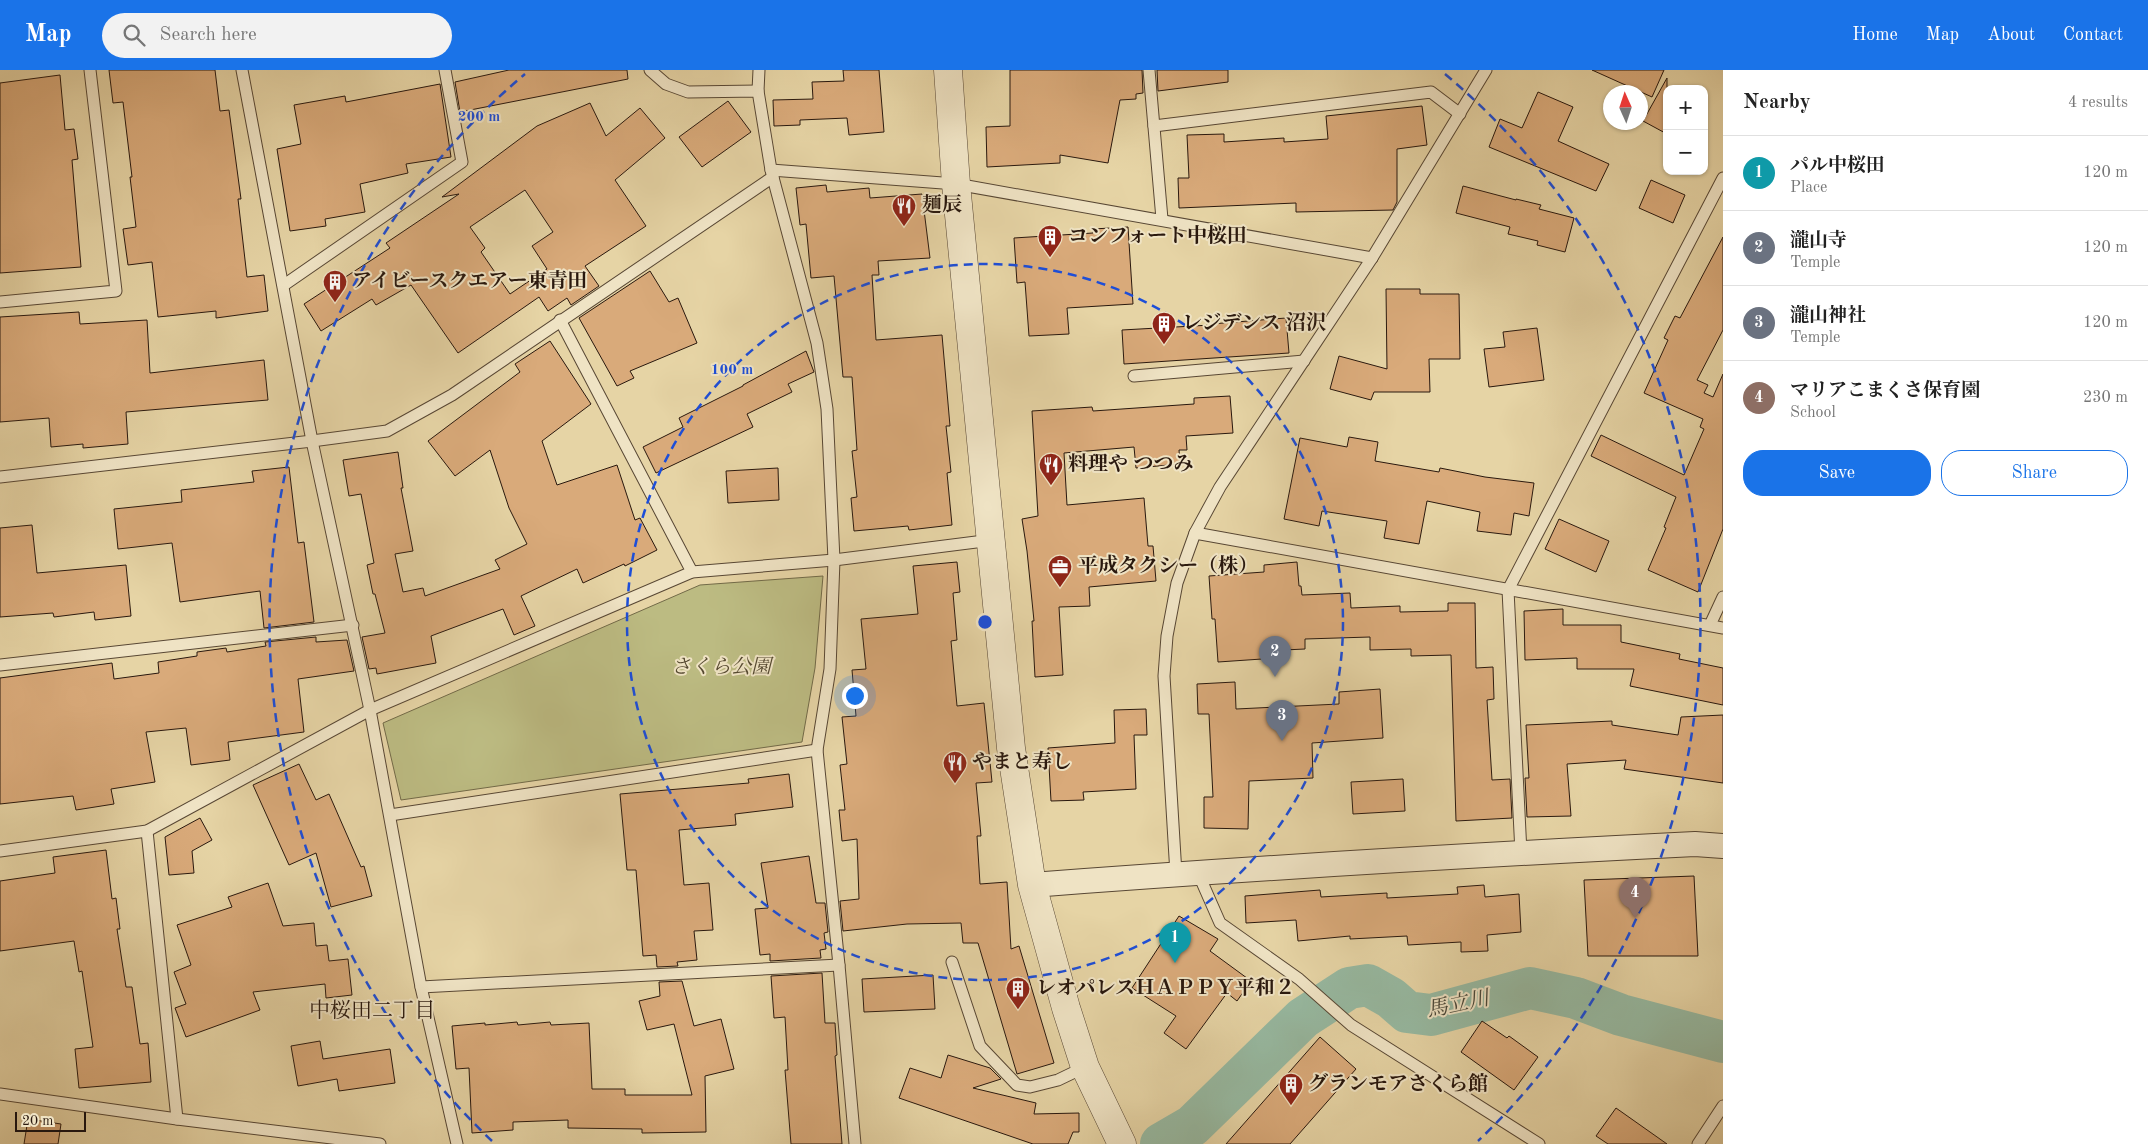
<!DOCTYPE html>
<meta charset="utf-8">
<style>
:root{--surface:#fff;--page:#f2f2f2;--text:#222;--muted:#767676;--line:#e0e0e0;--accent:#1a73e8}
body{margin:0;font-family:"Old Standard TT","Noto Serif JP",serif;background:var(--page);color:var(--text)}
.controls{position:absolute;right:15px;top:15px;display:grid;overflow:hidden;border-radius:10px;box-shadow:0 1px 4px #0004}
.controls button{width:45px;height:45px;display:grid;place-items:center;padding:0;border:0;border-bottom:1px solid var(--line);background:var(--surface);color:var(--text);font:25px sans-serif}
.compass{position:absolute;left:1603px;top:15px;width:45px;height:45px;border-radius:50%;background:var(--surface);box-shadow:0 1px 4px #0004;rotate:357deg}
.scale{position:absolute;left:15px;bottom:12px;width:71px;box-sizing:border-box;padding-left:5px;border:2px solid #29180e;border-top:0;font-size:14px;line-height:18px;white-space:nowrap;color:#29180e;-webkit-text-stroke:4px #efe3c4;paint-order:stroke}
.you{position:absolute;left:854px;top:625px;width:18px;height:18px;margin:-12px;border:4px solid #fff;border-radius:50%;background:#1a73e8;box-shadow:0 0 0 8px #1a73e833}
.badge{display:grid;place-items:center;width:32px;height:32px;border-radius:50%;background:var(--accent);color:#fff;font-size:16px;font-weight:700}
.pin{position:absolute;translate:-50% -41px;filter:drop-shadow(0 1px 2px #0008)}
.pin::after{content:'';position:absolute;top:26px;width:18px;height:15px;background:inherit;clip-path:polygon(0 0,100% 0,50% 100%)}
.list{margin:0;padding:0;list-style:none}
h2{display:flex;justify-content:space-between;align-items:center;height:65px;margin:0;padding:0 20px;font-size:21px}
h2 small{font-size:16px;font-weight:400;color:var(--muted)}
.list li{display:grid;grid-template-columns:32px 1fr auto;gap:15px;align-items:center;box-sizing:border-box;height:75px;padding:0 20px;border-top:1px solid var(--line)}
.list b{display:block;font-size:19px;white-space:nowrap}
.list p{margin:0;font-size:16px;white-space:nowrap;color:var(--muted)}
.list em{font-size:16px;font-style:normal;color:var(--muted)}
.actions{display:flex;gap:10px;padding:15px 20px}
.actions a{flex:1;padding:11px 0;border:1px solid var(--accent);border-radius:20px;text-align:center;font-size:18px;color:var(--accent)}
.actions .main{background:var(--accent);color:#fff}
.icon{flex:none;width:28px;height:28px;fill:none;stroke:currentColor;stroke-width:2;stroke-linecap:round;stroke-linejoin:round}
.map{position:relative;flex:none;width:1723px;height:1074px;overflow:hidden}
header{display:flex;align-items:center;gap:30px;box-sizing:border-box;height:70px;padding:0 25px;background:var(--accent);color:#fff}
header strong{font-size:24px}
nav{display:flex;gap:28px;margin-inline-start:auto;font-size:18px}
.search{width:350px;height:45px;background:var(--page);display:flex;align-items:center;gap:12px;box-sizing:border-box;padding:0 18px;border-radius:28px;color:var(--muted);font-size:19px}
main{display:flex}
aside{flex:1;background:var(--surface)}
.map>svg:first-child{display:block}
.green{fill:#bcbb82;stroke:#726a48}
.lines{fill:none;stroke-linecap:round;stroke-linejoin:round}
.river{stroke:#97b9a1;stroke-width:42}
.building{fill:#d9aa7a;stroke:#29180e;fill-rule:evenodd}
.service-casing{stroke:#584734;stroke-width:13}
.minor-casing{stroke:#584734;stroke-width:26}
.tertiary-casing{stroke:#584734;stroke-width:29}
.service{stroke:#efe3c4;stroke-width:11}
.minor{stroke:#efe3c4;stroke-width:24}
.tertiary{stroke:#efe3c4;stroke-width:28}
.ring{fill:none;stroke:#1d4ed8;stroke-width:2.5;stroke-dasharray:9 6}
.labels{text-anchor:middle;dominant-baseline:central;stroke-width:4;stroke-linejoin:round;paint-order:stroke}
.poi-label{font-size:20px;font-weight:bold;fill:#29180e;stroke:#efe3c4;text-anchor:start}
.park-label{font-size:20px;font-style:italic;fill:#554931;stroke:#efe3c4}
.water-label{font-size:21px;font-style:italic;fill:#4a483a;stroke:#efe3c4}
.neighbourhood-label{font-size:21px;fill:#29180e;stroke:#efe3c4}
.centre{fill:#1d4ed8;stroke:#efe3c4;stroke-width:2.5}
.ring-label{font-size:15px;text-anchor:middle;font-weight:bold;fill:#1d4ed8;stroke:#efe3c4;stroke-width:4;stroke-linejoin:round;paint-order:stroke}
</style>
<header>
<strong>Map</strong>
<div class="search"><svg class="icon" aria-label="search" viewBox="0 0 24 24"><circle cx="10" cy="10" r="6"/><path d="M15 15l6 6"/></svg>Search here</div>
<nav><a>Home</a><a>Map</a><a>About</a><a>Contact</a></nav>
</header>
<main>
<div class="map">
<svg width="1723" height="1074" viewBox="0 0 1723 1074">
<rect width="100%" height="100%" fill="#e6d4a5"/>
<filter id="stains"><feTurbulence type="fractalNoise" baseFrequency=".004" numOctaves="4"/><feColorMatrix values="0 0 0 0 .2 0 0 0 0 .09 0 0 0 0 .02 0 0 0 .5 -.17"/></filter>
<radialGradient id="worn" r=".72"><stop offset=".6" stop-color="#630" stop-opacity="0"/><stop offset="1" stop-color="#630" stop-opacity=".3"/></radialGradient>
<!-- green -->
<polygon class="green" points="823,506 815,598 802,672 401,730 383,653 700,515"/>
<g class="lines">
<!-- river -->
<polyline class="river" points="1161,1074 1192,1056 1303,948 1349,918 1368,915 1391,928 1407,942 1431,945 1530,918 1576,928 1621,945 1723,972"/>
</g>
<!-- building -->
<g class="building">
<polygon points="109,0 215,0 220,41 229,40 241,129 238,129 247,207 264,205 268,241 216,248 216,241 158,247 152,192 128,195 123,159 136,157 130,107 132,107 123,32 113,33"/>
<polygon points="509,0 627,0 628,9 460,42 455,12"/>
<polygon points="843,0 879,0 884,62 849,65 847,48 800,50 800,55 774,56 773,30 813,29 812,12 844,11"/>
<polygon points="1010,0 1142,0 1143,23 1136,24 1136,29 1120,30 1108,93 1060,85 1060,93 987,97 986,57 1010,56"/>
<polygon points="1157,0 1228,0 1228,12 1158,21"/>
<polygon points="1592,0 1664,0 1652,27"/>
<polygon points="60,5 65,60 74,59 78,89 72,90 81,197 0,203 0,13"/>
<polygon points="1667,8 1667,64 1643,51"/>
<polygon points="440,14 451,87 406,94 408,103 360,114 365,142 325,149 326,156 290,161 277,79 301,74 294,35 345,26 346,32"/>
<polygon points="1538,22 1573,37 1558,71 1609,94 1596,121 1489,77 1500,49 1522,58"/>
<polygon points="728,31 751,62 702,97 679,67"/>
<path d="M590,33L606,66L640,38L665,68L615,110L646,156L585,196L599,216L571,235L567,228L548,241L539,227L458,283L411,215L376,235L372,229L321,261L304,234L390,178L386,173L459,124L442,127L537,56ZM525,120L553,162L532,176L547,199L510,224L481,182L485,178L470,157Z"/>
<polygon points="1422,36 1427,75 1397,79 1397,132 1393,140 1296,142 1296,133 1179,138 1178,108 1189,108 1187,65 1224,64 1224,72 1284,68 1284,72 1328,69 1326,46"/>
<polygon points="1651,110 1685,125 1673,153 1639,138"/>
<polygon points="826,115 827,122 869,118 870,128 922,124 930,188 878,191 879,205 872,205 876,270 942,265 950,356 946,356 951,402 947,403 952,455 909,460 908,456 854,461 851,428 857,427 852,381 857,380 852,307 843,307 834,206 811,208 806,154 800,155 796,118"/>
<polygon points="1463,116 1516,130 1516,129 1541,135 1539,139 1574,148 1565,182 1537,175 1538,171 1508,164 1510,157 1456,143"/>
<polygon points="1128,157 1133,234 1067,238 1069,264 1029,266 1025,212 1017,213 1014,168 1093,163 1093,159"/>
<polygon points="1723,167 1723,260 1697,310 1708,315 1704,323 1713,327 1723,304 1723,459 1698,522 1648,500 1666,458 1664,457 1676,427 1591,386 1601,365 1684,405 1704,359 1700,357 1703,349 1644,323 1668,270 1664,268 1675,246 1680,248"/>
<polygon points="650,201 669,232 678,228 697,273 630,301 634,308 617,316 579,248"/>
<polygon points="1386,219 1420,219 1420,224 1459,224 1460,289 1429,289 1430,322 1374,322 1371,330 1330,319 1339,286 1387,299"/>
<polygon points="79,242 80,254 147,250 150,303 264,290 268,330 126,342 128,374 83,378 83,374 51,377 49,348 0,352 0,247"/>
<polygon points="1286,248 1289,283 1124,294 1122,260 1211,255 1211,254"/>
<polygon points="1537,258 1544,310 1489,317 1484,279 1505,277 1503,262"/>
<polygon points="550,271 591,334 542,371 557,415 617,395 635,450 640,448 657,480 625,496 624,494 583,513 577,499 521,526 535,556 514,565 503,539 431,566 436,593 377,604 376,598 369,599 362,567 385,563 375,524 373,524 367,495 374,493 361,424 349,426 343,390 398,382 403,418 401,418 413,481 395,484 403,522 423,518 425,526 500,499 495,490 527,474 509,438 490,380 455,406 428,371 520,302 515,294"/>
<polygon points="806,281 814,302 788,314 792,322 747,344 753,357 656,403 643,377 683,357 679,348 743,316 743,315"/>
<polygon points="1230,326 1233,363 1186,366 1187,380 1179,380 1180,394 1136,398 1134,377 1064,383 1067,435 1144,428 1148,476 1153,476 1156,511 1089,517 1090,536 1059,537 1063,605 1035,607 1032,551 1034,551 1027,481 1022,449 1038,446 1032,341 1092,337 1093,341 1194,334 1194,328"/>
<polygon points="1349,367 1378,372 1375,391 1439,402 1440,398 1485,407 1534,413 1529,446 1514,443 1511,465 1477,461 1480,442 1427,431 1419,474 1384,468 1387,451 1322,441 1319,456 1284,449 1300,368 1347,377"/>
<polygon points="289,397 298,473 304,472 314,552 264,558 260,521 180,532 172,473 118,479 114,439 182,432 181,420 254,412 252,401"/>
<polygon points="778,398 779,430 728,433 726,401"/>
<polygon points="1559,449 1609,471 1596,502 1545,479"/>
<polygon points="32,455 37,503 126,495 131,546 95,550 94,542 54,547 53,543 0,547 0,458"/>
<polygon points="957,492 960,522 953,523 957,570 951,571 957,636 984,633 992,712 976,713 981,766 977,766 980,814 1007,812 1011,879 1019,876 1054,993 1017,1004 978,873 963,873 961,853 907,854 843,861 840,831 859,829 857,769 842,771 839,740 845,740 840,695 847,694 842,647 856,646 852,600 866,599 861,549 918,544 913,496"/>
<polygon points="1297,492 1299,516 1301,516 1302,525 1350,523 1351,538 1400,536 1400,542 1448,541 1448,533 1475,533 1476,598 1493,597 1494,629 1487,630 1492,710 1510,709 1512,748 1456,751 1451,585 1411,586 1411,579 1370,580 1370,567 1305,569 1305,579 1262,581 1262,589 1218,592 1215,549 1212,549 1209,506 1264,502 1264,495"/>
<polygon points="1563,539 1563,555 1621,555 1621,572 1680,584 1679,589 1723,598 1723,635 1630,616 1634,599 1577,599 1577,588 1525,590 1524,541"/>
<polygon points="316,567 316,572 347,570 354,601 298,609 304,662 228,672 230,690 191,695 186,658 146,662 155,712 111,719 114,734 76,740 73,726 0,734 0,608 112,593 114,609 159,603 158,592 197,586 197,582 226,578 227,582 266,576 265,572"/>
<polygon points="1235,612 1236,639 1339,634 1339,622 1380,619 1383,668 1312,673 1313,708 1249,711 1248,759 1204,758 1204,727 1213,727 1209,644 1198,644 1197,614"/>
<polygon points="1146,639 1147,665 1134,665 1136,719 1083,722 1084,730 1051,731 1048,678 1115,673 1114,640"/>
<polygon points="1723,645 1723,713 1624,699 1626,690 1567,694 1571,746 1527,747 1525,708 1529,708 1526,655 1612,651 1612,655 1678,665 1681,647"/>
<polygon points="299,694 316,730 329,724 361,797 364,796 372,826 331,837 316,783 289,795 253,715"/>
<polygon points="789,704 793,737 735,744 736,755 679,760 684,815 709,813 713,860 694,861 697,890 677,892 678,896 657,897 656,885 643,886 636,800 627,800 620,724 749,713 748,709"/>
<polygon points="1403,709 1405,741 1353,744 1351,712"/>
<polygon points="200,748 212,770 192,781 194,803 169,805 165,767"/>
<polygon points="106,780 112,829 116,828 120,859 117,859 126,917 132,917 140,974 148,973 151,1012 79,1018 75,979 93,977 82,901 79,902 74,871 0,881 0,811 55,803 53,787"/>
<polygon points="809,786 816,833 825,833 828,862 824,863 826,879 820,880 821,888 770,891 770,884 760,885 755,839 768,838 761,793"/>
<polygon points="1694,806 1698,886 1588,886 1584,810"/>
<polygon points="268,813 283,856 314,853 316,876 327,875 329,891 348,889 352,925 326,928 325,914 253,922 260,940 186,967 175,938 186,934 174,902 191,895 177,855 232,837 228,827"/>
<polygon points="1484,815 1485,827 1519,824 1521,862 1487,865 1488,881 1461,882 1461,872 1408,875 1407,866 1350,869 1350,866 1298,871 1296,850 1246,853 1245,826 1320,820 1321,827 1387,823 1387,828 1458,824 1457,817"/>
<polygon points="1179,846 1218,869 1210,881 1251,911 1237,931 1227,923 1186,979 1164,963 1176,946 1132,918"/>
<polygon points="822,903 825,953 835,953 837,985 835,986 842,1074 791,1074 785,1000 788,1000 785,947 774,948 771,906"/>
<polygon points="933,905 935,939 864,942 862,909"/>
<polygon points="682,911 694,956 721,949 734,999 705,1006 706,1062 642,1063 642,1059 568,1058 568,1050 513,1052 513,1060 472,1063 469,998 456,999 452,956 485,953 485,955 517,952 518,955 550,952 551,955 589,953 592,1019 625,1019 625,1025 692,1025 674,954 647,960 639,931 660,926 659,912"/>
<polygon points="1482,951 1507,968 1509,966 1538,987 1514,1020 1461,982"/>
<polygon points="1320,967 1356,999 1290,1074 1226,1074"/>
<polygon points="320,971 323,989 390,979 395,1013 339,1021 337,1009 298,1016 291,976"/>
<polygon points="948,985 990,998 1001,1009 973,1018 1036,1033 1034,1044 1079,1043 1079,1062 1073,1062 1068,1074 1033,1074 899,1028 910,998 941,1008"/>
<polygon points="1616,1038 1667,1074 1608,1074 1596,1066"/>
<polygon points="28,1049 61,1054 58,1074 24,1074"/>
</g>
<g class="lines">
<defs>
<g id="service">
<polyline points="242,0 312,371 370,640 421,917 457,1074"/>
<polyline points="650,0 666,14 688,22 758,21 771,100 817,273 827,339 834,490 830,599 817,680 839,895 855,1074"/>
<polyline points="1149,0 1162,149"/>
<polyline points="758,21 759,0"/>
<polyline points="1154,56 1431,22 1460,44"/>
<polyline points="771,100 956,114 1372,188"/>
<polyline points="284,215 462,92 445,0"/>
<polyline points="0,232 116,221 90,0"/>
<polyline points="560,250 692,502"/>
<polyline points="1134,306 1304,291"/>
<polyline points="0,407 312,371 387,361 452,325 773,107"/>
<polyline points="1195,463 1723,558"/>
<polyline points="1710,555 1723,527"/>
<polyline points="0,595 353,555"/>
<polyline points="390,745 817,680"/>
<polyline points="147,761 177,1049"/>
<polyline points="0,781 147,761 370,640 692,502 834,490 992,470"/>
<polyline points="1521,783 1508,520 1723,108"/>
<polyline points="1198,803 1220,853 1299,909 1351,955 1539,1074"/>
<polyline points="1176,804 1164,606 1167,566 1177,513 1195,463 1220,417 1372,188 1486,0"/>
<polyline points="952,892 980,976 1017,1015 1030,1017 1058,1010 1085,997"/>
<polyline points="421,917 839,895"/>
<polyline points="0,1024 177,1049 380,1074"/>
<polyline points="1698,1074 1723,1036"/>
</g>
<path id="minor" d="M1032,815C1253,798 1474,785 1695,774L1723,776"/>
<polyline id="tertiary" points="948,0 956,114 1011,678 1032,815 1066,938 1085,997 1122,1074"/>
</defs>
<!-- service casing -->
<use href="#service" class="service-casing"/>
<!-- minor casing -->
<use href="#minor" class="minor-casing"/>
<!-- tertiary casing -->
<use href="#tertiary" class="tertiary-casing"/>
<!-- service -->
<use href="#service" class="service"/>
<!-- minor -->
<use href="#minor" class="minor"/>
<!-- tertiary -->
<use href="#tertiary" class="tertiary"/>
</g>
<!-- distance rings -->
<g class="ring">
<circle cx="985" cy="552" r="358"/>
<path d="M492 1071A716 716 0 0 1 525 4M1445 4A716 716 0 0 1 1478 1071"/>
</g>
<!-- icons -->
<defs>
<symbol id="restaurant-pin" viewBox="-11 -11 22 30"><path d="M0 17L-7.5 6A9.5 9.5 0 1 1 7.5 6Z" fill="#8f2418" stroke="#efe3c4"/><path d="M-5-6h1v4h1v-4h1v4h1v-4h1v5L-1.5 .5V6h-2V.5L-5-1ZM5-6V6H3V1.5H1.5Q1.5-4 5-6Z" fill="#fff"/></symbol>
<symbol id="building-pin" viewBox="-11 -11 22 30"><path d="M0 17L-7.5 6A9.5 9.5 0 1 1 7.5 6Z" fill="#8f2418" stroke="#efe3c4"/><path d="M-4-6H4V6H1V3H-1V6H-4ZM-2.5-4.3h1.7v1.8h-1.7ZM.8-4.3h1.7v1.8H.8ZM-2.5-1h1.7V.8h-1.7ZM.8-1h1.7V.8H.8Z" fill="#fff"/></symbol>
<symbol id="office-pin" viewBox="-11 -11 22 30"><path d="M0 17L-7.5 6A9.5 9.5 0 1 1 7.5 6Z" fill="#8f2418" stroke="#efe3c4"/><path d="M-6-3h4V-5.5h4V-3h4V5H-6ZM-1-4.5V-3h2v-1.5ZM-6 0V1H6V0Z" fill="#fff"/></symbol>
</defs>
<g fill-rule="evenodd">
<use href="#restaurant-pin" x="890" y="122" width="28" height="38"/>
<use href="#building-pin" x="1036" y="153" width="28" height="38"/>
<use href="#building-pin" x="321" y="198" width="28" height="38"/>
<use href="#building-pin" x="1150" y="240" width="28" height="38"/>
<use href="#restaurant-pin" x="1037" y="381" width="28" height="38"/>
<use href="#office-pin" x="1046" y="483" width="28" height="38"/>
<use href="#restaurant-pin" x="941" y="679" width="28" height="38"/>
<use href="#building-pin" x="1004" y="905" width="28" height="38"/>
<use href="#building-pin" x="1277" y="1001" width="28" height="38"/>
</g>
<g class="labels">
<!-- poi labels -->
<g class="poi-label">
<text x="922" y="136">麺辰</text>
<text x="1068" y="167">コンフォート中桜田</text>
<text x="352" y="212">アイビースクエアー東青田</text>
<text x="1182" y="254">レジデンス 沼沢</text>
<text x="1068" y="395">料理や つつみ</text>
<text x="1078" y="497">平成タクシー（株）</text>
<text x="972" y="693">やまと寿し</text>
<text x="1036" y="919">レオパレスＨＡＰＰＹ平和２</text>
<text x="1308" y="1015">グランモアさくら館</text>
</g>
<!-- park labels -->
<g class="park-label">
<text x="721" y="598">さくら公園</text>
</g>
<!-- water labels -->
<g class="water-label">
<text transform="translate(1458 935) rotate(-12)">馬立川</text>
</g>
<!-- neighbourhood labels -->
<g class="neighbourhood-label">
<text x="372" y="941">中桜田二丁目</text>
</g>
</g>
<circle cx="985" cy="552" r="8" class="centre"/>
<g class="ring-label">
<text x="479" y="51">200 m</text>
<text x="732" y="304">100 m</text>
</g>
<rect width="100%" height="100%" filter="url(#stains)"/>
<rect width="100%" height="100%" fill="url(#worn)"/>
</svg>
<div class="controls">
<button>+</button>
<button>−</button>
</div>
<svg class="compass" viewBox="-18 -18 36 36"><path d="M0-13l5 13h-10z" fill="#e53935"/><path d="M0 13l5-13h-10z" fill="#767676"/></svg>
<div class="scale">20 m</div>
<div class="you"></div>
<div class="pin badge" style="left:1175px;top:893px;background:#0f9aa8">1</div>
<div class="pin badge" style="left:1275px;top:607px;background:#6b7280">2</div>
<div class="pin badge" style="left:1282px;top:671px;background:#6b7280">3</div>
<div class="pin badge" style="left:1635px;top:848px;background:#8d6e63">4</div>
</div>
<aside>
<h2>Nearby<small>4 results</small></h2>
<ul class="list">
<li><span class="badge" style="background:#0f9aa8">1</span><div><b>パル中桜田</b><p>Place</p></div><em>120 m</em></li>
<li><span class="badge" style="background:#6b7280">2</span><div><b>瀧山寺</b><p>Temple</p></div><em>120 m</em></li>
<li><span class="badge" style="background:#6b7280">3</span><div><b>瀧山神社</b><p>Temple</p></div><em>120 m</em></li>
<li><span class="badge" style="background:#8d6e63">4</span><div><b>マリアこまくさ保育園</b><p>School</p></div><em>230 m</em></li>
</ul>
<div class="actions"><a class="main">Save</a><a>Share</a></div>
</aside>
</main>
